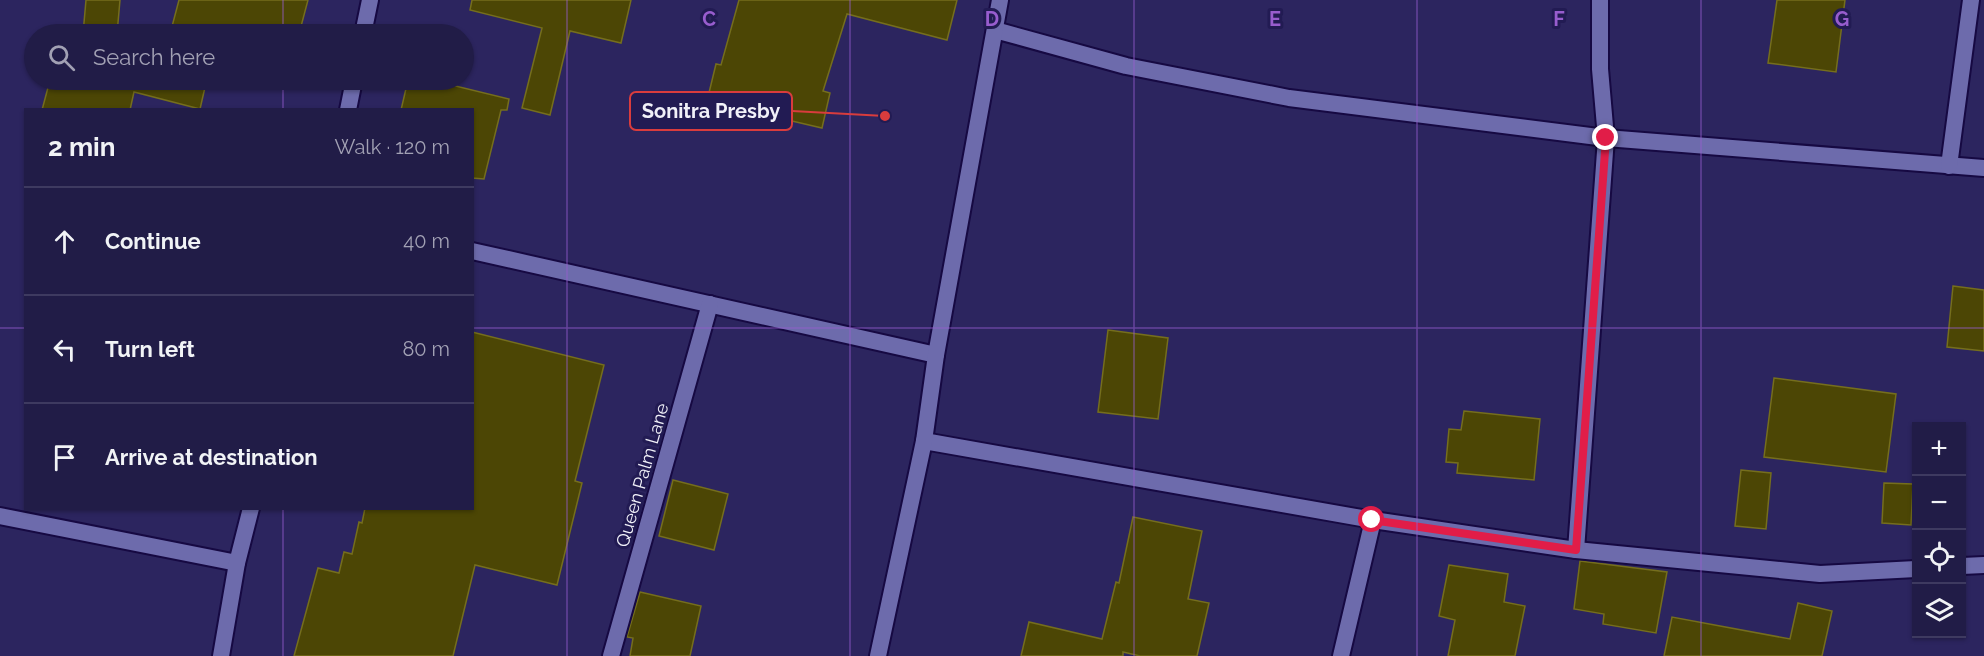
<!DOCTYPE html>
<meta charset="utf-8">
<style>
:root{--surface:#211c47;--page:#29254e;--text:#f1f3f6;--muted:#a2a1b4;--line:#3e3a60}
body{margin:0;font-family:Raleway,sans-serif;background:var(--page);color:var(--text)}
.controls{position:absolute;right:18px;bottom:18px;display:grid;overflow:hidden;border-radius:0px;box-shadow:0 2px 4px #0004}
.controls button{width:54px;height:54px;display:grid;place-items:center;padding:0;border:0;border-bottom:2px solid var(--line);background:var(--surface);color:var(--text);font:30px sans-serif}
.stop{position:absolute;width:18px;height:18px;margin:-14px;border:4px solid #e11d48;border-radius:50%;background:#fff}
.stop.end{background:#e11d48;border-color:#fff;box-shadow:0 2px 6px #0008}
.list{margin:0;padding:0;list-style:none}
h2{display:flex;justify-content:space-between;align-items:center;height:78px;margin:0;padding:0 24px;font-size:26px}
h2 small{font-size:20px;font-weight:400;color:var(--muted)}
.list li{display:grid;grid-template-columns:39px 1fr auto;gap:18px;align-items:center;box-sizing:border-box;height:108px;padding:0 24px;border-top:2px solid var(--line)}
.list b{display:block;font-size:22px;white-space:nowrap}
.list em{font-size:20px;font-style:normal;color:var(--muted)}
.icon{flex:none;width:33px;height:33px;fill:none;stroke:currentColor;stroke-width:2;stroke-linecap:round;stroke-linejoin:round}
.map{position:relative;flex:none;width:1984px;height:656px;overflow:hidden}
.search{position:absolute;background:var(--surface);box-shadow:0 2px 4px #0004;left:24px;top:24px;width:450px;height:66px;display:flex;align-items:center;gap:15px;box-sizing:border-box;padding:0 21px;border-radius:33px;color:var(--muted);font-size:22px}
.panel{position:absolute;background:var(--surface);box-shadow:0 2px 4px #0004;left:24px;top:108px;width:450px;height:402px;border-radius:0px}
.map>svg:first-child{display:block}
.building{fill:#4c4605;stroke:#756e1d;stroke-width:1.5}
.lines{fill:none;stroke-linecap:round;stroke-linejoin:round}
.minor-casing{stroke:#160942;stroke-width:20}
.minor{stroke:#6d6bac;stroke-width:16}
.route{stroke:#e11d48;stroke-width:8}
.grid{fill:none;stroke:#985dce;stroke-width:1.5;stroke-opacity:0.55}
.labels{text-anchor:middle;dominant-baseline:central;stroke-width:6;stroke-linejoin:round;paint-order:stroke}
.street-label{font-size:18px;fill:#f1f1f9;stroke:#221b53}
.grid-label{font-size:20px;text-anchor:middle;font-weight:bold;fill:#985dce;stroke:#221b53;stroke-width:6;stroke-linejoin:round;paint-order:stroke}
.leader{fill:none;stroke:#d93c3d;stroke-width:2}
.callout-dot{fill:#d93c3d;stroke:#221b53;stroke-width:2}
.callout{fill:#221b53;stroke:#d93c3d;stroke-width:2}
.callout-label{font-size:20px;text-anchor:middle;font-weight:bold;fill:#f1f1f9}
</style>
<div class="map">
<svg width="1984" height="656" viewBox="0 0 1984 656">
<rect width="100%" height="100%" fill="#2c255f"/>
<!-- building -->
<g class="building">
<polygon points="86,0 120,0 117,34 83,34"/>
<polygon points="179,0 308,0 299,34 170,34"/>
<polygon points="472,0 631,0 621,43 570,31 550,115 522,108 542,28 470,10"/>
<polygon points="739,0 957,0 947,40 847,14 823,91 830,93 822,128 707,101 716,64 721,65"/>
<polygon points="1777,0 1845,0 1836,72 1768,63"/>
<polygon points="50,80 192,80 206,83 200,109 134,92 130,110 42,110"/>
<polygon points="408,80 431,80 509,99 507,110 501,110 484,179 472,178 472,110 401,110"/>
<polygon points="1953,286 1984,290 1984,351 1947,347"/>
<polygon points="1108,330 1168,338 1158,419 1098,412"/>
<polygon points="472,332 604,365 575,481 582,483 557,585 475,565 453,656 294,656 318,568 339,573 344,552 352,554 359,522 362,523 365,508 472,508"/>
<polygon points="1774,378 1896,394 1886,472 1764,457"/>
<polygon points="1464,411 1540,419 1534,480 1457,473 1458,463 1446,462 1449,429 1461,430"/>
<polygon points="1741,470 1771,473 1766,529 1735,526"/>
<polygon points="673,480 728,494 714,550 659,536"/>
<polygon points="1884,483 1913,484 1911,525 1882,523"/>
<polygon points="1133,517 1202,531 1188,599 1209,603 1197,656 1140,656 1123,652 1123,656 1021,656 1029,622 1102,639 1116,582 1119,583"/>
<polygon points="1580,561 1667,572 1656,633 1603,624 1604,614 1574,609"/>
<polygon points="1449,565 1508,574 1504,602 1525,606 1515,656 1448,656 1455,620 1439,616"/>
<polygon points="640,592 701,606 690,656 630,656 633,638 627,637"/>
<polygon points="1798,603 1832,611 1822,656 1664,656 1672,617 1790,639"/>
</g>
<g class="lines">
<defs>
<g id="minor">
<polyline points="995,30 1126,66 1289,98 1606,138 1984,168"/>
<polyline points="363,34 370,0"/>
<polyline points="348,110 354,80"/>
<polyline points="1949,166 1971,0"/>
<polyline points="472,251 936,355"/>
<polyline points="924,441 1373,520 1576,550 1820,574 1916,569"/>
<polyline points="0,516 237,563"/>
<polyline points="1576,550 1606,138 1600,69 1600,0"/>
<polyline points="1962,566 1984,565"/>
<polyline points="221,656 237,563 251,508"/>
<polyline points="611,656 710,304"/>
<polyline points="878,656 924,441 936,355 1000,0"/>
<polyline points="1341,656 1373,520"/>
</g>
</defs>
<!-- minor casing -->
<use href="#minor" class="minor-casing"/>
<!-- minor -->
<use href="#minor" class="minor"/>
</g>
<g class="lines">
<!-- route -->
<polyline class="route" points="1372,520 1576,550 1606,138"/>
</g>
<!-- grid -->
<path class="grid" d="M283,0V34M567,0V656M850,0V656M1134,0V656M1417,0V656M1701,0V656M283,80V110M0,328H26M472,328H1984M283,508V656"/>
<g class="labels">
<!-- street labels -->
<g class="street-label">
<text transform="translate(642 475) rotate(-74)">Queen Palm Lane</text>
</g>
</g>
<g class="grid-label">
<text x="709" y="26">C</text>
<text x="992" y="26">D</text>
<text x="1275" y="26">E</text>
<text x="1559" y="26">F</text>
<text x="1842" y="26">G</text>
</g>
<!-- callouts -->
<path class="leader" d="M885 116L792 111"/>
<circle class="callout-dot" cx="885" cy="116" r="6"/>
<rect class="callout" x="630" y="92" width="162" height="38" rx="6"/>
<g class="callout-label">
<text x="711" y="118">Sonitra Presby</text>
</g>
</svg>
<div class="controls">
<button>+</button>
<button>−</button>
<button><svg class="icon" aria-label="locate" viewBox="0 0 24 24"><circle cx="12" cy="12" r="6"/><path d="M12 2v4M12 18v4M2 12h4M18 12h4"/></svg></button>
<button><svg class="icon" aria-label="layers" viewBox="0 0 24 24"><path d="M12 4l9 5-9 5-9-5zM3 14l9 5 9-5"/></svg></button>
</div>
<div class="stop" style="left:1372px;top:520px"></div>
<div class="stop end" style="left:1606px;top:138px"></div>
<div class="search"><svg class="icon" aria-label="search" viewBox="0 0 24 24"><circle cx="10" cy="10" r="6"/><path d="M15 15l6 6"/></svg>Search here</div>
<section class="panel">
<h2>2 min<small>Walk · 120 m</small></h2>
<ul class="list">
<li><svg class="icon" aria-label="ahead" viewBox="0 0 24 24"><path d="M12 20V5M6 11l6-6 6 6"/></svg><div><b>Continue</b></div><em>40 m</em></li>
<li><svg class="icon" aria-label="left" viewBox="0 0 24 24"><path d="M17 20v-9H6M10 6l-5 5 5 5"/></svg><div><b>Turn left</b></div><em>80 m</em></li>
<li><svg class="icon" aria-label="arrive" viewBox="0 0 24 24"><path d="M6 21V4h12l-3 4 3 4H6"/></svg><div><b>Arrive at destination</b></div></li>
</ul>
</section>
</div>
